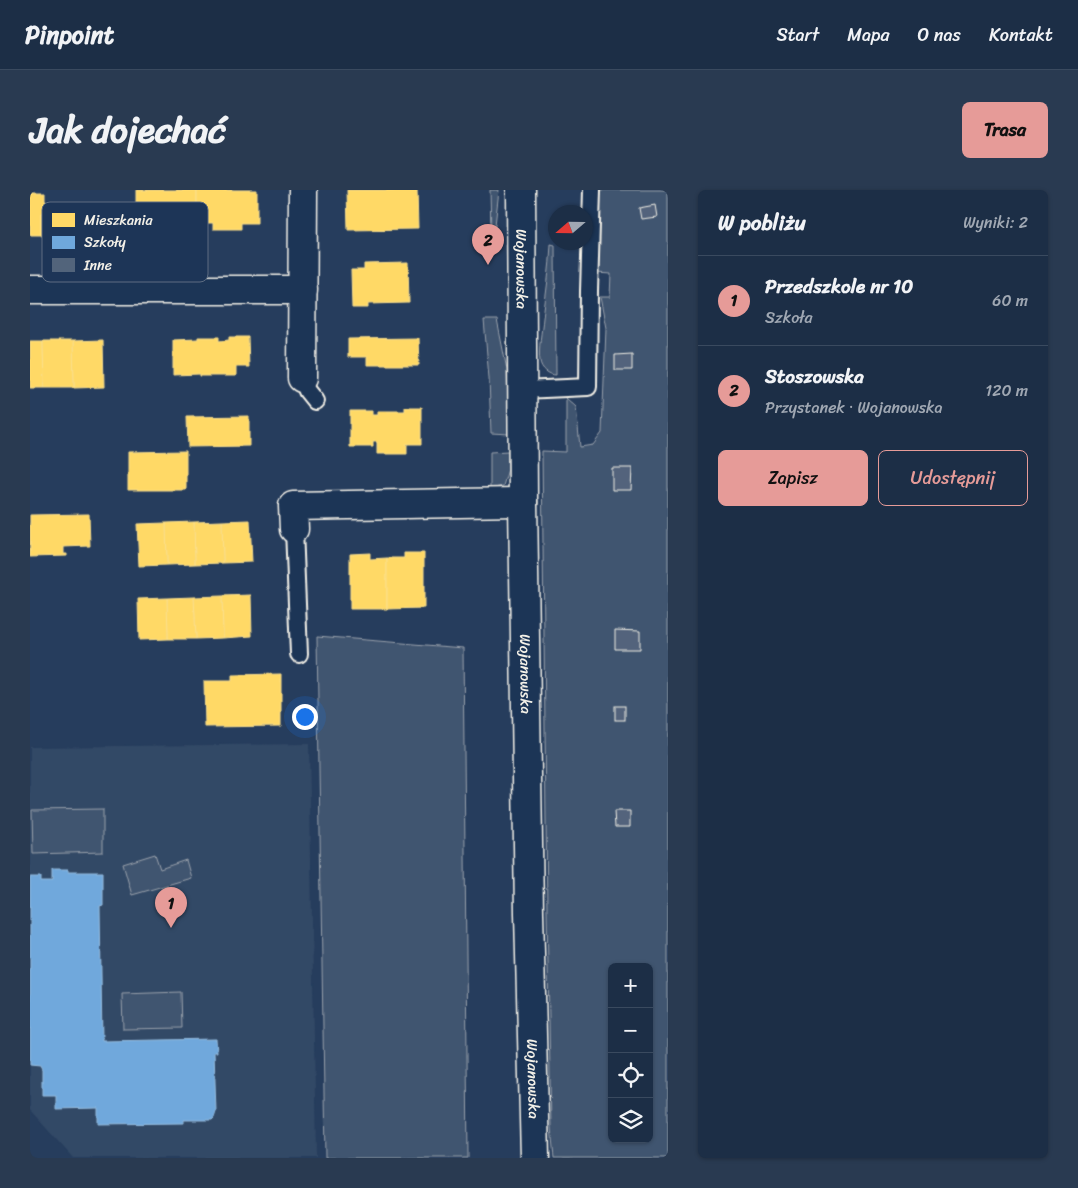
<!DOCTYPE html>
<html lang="pl">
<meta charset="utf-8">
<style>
:root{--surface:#1c2e46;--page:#293a51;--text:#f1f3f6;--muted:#a0a8b3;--line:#3a4a5f;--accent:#e69b98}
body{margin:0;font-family:Sriracha,sans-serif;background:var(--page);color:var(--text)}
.controls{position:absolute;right:15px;bottom:15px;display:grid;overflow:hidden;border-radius:8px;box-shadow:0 1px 4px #0004}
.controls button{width:45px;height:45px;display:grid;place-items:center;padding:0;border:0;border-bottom:1px solid var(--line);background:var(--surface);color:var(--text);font:25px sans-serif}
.compass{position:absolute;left:518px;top:15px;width:45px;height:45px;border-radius:50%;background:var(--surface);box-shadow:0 1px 4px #0004;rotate:250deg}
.you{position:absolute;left:274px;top:526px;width:18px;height:18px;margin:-12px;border:4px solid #fff;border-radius:50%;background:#1a73e8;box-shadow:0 0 0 8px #1a73e833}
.badge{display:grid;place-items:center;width:32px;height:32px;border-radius:50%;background:var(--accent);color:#111;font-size:16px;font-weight:700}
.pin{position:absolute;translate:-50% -41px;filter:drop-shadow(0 1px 2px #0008)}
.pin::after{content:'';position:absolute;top:26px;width:18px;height:15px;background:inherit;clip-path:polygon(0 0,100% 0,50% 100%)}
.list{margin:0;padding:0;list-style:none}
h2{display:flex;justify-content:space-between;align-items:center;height:65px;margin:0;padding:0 20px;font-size:21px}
h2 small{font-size:16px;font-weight:400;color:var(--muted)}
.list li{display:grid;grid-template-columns:32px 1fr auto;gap:15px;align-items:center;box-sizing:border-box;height:90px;padding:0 20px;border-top:1px solid var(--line)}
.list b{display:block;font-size:19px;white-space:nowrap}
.list p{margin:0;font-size:16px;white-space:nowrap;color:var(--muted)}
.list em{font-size:16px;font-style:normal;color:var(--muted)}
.actions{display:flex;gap:10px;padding:15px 20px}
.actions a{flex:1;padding:11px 0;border:1px solid var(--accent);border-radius:8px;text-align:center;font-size:18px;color:var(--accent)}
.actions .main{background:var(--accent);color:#111}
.icon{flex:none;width:28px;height:28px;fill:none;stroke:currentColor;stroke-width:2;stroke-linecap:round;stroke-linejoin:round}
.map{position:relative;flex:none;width:638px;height:968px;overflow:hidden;border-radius:8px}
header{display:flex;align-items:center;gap:30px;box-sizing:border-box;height:70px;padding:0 25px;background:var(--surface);border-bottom:1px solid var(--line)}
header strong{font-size:24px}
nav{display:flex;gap:28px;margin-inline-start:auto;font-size:18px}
.intro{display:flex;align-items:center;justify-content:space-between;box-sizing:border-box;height:120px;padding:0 30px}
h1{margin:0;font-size:35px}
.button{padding:12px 22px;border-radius:8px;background:var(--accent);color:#111;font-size:18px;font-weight:700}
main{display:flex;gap:30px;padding:0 30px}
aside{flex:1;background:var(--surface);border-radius:8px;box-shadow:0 1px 4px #0004}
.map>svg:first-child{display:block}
.built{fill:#334966}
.green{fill:#40546f;stroke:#9aa2ac;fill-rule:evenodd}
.homes{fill:#ffd966;stroke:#fce08d}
.schools{fill:#6fa8dc;stroke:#97bee0}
.building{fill:#52647b;stroke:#f4f1e8}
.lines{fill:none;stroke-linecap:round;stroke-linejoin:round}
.service-casing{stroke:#f4f1e8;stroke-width:20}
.minor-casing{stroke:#f4f1e8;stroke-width:31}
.service{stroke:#1d3557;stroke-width:16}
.minor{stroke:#1d3557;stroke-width:28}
.labels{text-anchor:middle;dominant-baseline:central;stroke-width:5;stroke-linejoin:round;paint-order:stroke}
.street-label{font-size:15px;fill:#f4f1e8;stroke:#1d3557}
.key{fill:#1d3557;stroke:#5e6d82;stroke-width:1}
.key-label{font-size:14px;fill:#f4f1e8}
</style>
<header>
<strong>Pinpoint</strong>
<nav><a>Start</a><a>Mapa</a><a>O nas</a><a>Kontakt</a></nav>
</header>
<div class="intro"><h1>Jak dojechać</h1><a class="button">Trasa</a></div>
<main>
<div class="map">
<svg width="638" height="968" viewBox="0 0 638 968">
<rect width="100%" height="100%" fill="#263d5d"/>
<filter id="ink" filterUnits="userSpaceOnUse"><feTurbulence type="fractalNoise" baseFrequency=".02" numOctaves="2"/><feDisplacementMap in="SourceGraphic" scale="10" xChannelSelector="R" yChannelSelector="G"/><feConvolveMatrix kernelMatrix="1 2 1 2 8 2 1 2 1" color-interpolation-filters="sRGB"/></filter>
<g filter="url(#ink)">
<!-- built -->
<polygon class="built" points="279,554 286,968 43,968 0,920 0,557"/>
<!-- green -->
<g class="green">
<polygon points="460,0 469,0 464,44 461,43"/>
<path d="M565,0H638V968H524L521,937L517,722L512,261L536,262V208L546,217L550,257L563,255L572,243L576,138L570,107H580L581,84L566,83ZM582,777H619V949H582Z"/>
<path d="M521,54L525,55L526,185C519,185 511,179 510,171C508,159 512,140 513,128C516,104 520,79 521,54Z"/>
<polygon points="454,130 467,130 477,180 479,244 461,243 459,188"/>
<polygon points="478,261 478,279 473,296 460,299 460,262"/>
<polygon points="287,446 433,458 438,968 295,968"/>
<polygon points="73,619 73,662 3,664 2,620"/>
<polygon points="125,664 130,679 156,670 161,688 102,705 93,674"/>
<polygon points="151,802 152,838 93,839 92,804"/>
</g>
<!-- homes -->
<g class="homes">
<polygon points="106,0 167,0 167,33 151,34 151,40 122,40 122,34 106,34"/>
<polygon points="167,0 227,0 227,33 211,33 211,39 183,39 183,33 167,33"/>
<polygon points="317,0 387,0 388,39 318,40"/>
<polygon points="0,3 15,3 15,11 17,12 17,24 11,24 11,45 0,45"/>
<polygon points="11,24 15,24 15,44 11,45"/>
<polygon points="378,73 379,113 338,114 338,118 322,118 321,80 334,80 334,74"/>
<polygon points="168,147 189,147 189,151 199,150 199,147 218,147 219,177 206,177 206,186 170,186 170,184 143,185 143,150 168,149"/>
<polygon points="388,148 389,175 337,175 337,167 318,167 318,149"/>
<polygon points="73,150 74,197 44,198 43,151"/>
<polygon points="0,151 13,151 14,198 0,198"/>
<polygon points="13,151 43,151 44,198 14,198"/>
<polygon points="375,217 392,217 392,254 377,254 377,264 347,264 347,252 343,252 343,257 320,257 320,221 342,221 342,225 347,225 347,221 375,221"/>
<polygon points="219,226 219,256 158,257 157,227"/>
<polygon points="156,261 156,300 98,300 98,262"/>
<polygon points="59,324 60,356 33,357 33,364 37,364 37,366 0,367 0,325"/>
<polygon points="220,330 222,372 193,373 192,331"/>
<polygon points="192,331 193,373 165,374 164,332"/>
<polygon points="164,332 165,374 137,375 136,333"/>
<polygon points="136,333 137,375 109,376 107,334"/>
<polygon points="340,363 340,369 357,368 357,419 320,419 320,364"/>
<polygon points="374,363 394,363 394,418 357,419 357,368 374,368"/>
<polygon points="221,405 222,446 193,448 192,406"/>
<polygon points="192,406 193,448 166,449 164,407"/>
<polygon points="164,407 166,449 138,449 137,408"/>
<polygon points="137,408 138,449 109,450 108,409"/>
<polygon points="251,484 251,536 175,537 174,491 202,491 202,485"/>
</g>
<!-- schools -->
<polygon class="schools" points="22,680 38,680 38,682 73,682 73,715 70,716 72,851 186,849 187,862 184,862 186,922 184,928 182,930 154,930 154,933 68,934 68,918 26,919 26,905 12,905 12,880 10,876 0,875 0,687 11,687 11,692 22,692"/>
<!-- building -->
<g class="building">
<polygon points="625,15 627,27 611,29 609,18"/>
<polygon points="602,164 602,180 585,180 585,165"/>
<polygon points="582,278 602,278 601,300 582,300"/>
<polygon points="585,440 610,441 610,459 585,459"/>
<rect x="585" y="516" width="10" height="14"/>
<polygon points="584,621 600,621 600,637 585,637"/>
</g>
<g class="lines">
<defs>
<g id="service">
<polyline points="272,188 277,201 285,211"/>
<polyline points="493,200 558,197 559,101 562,0"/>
<polyline points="264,339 269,464"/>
</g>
<g id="minor">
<path id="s1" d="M491,0L493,312L499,723L505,968"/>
<polyline points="0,100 273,100"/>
<polyline points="272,188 273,0"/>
<polyline points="264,339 263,316 493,312"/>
</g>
</defs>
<!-- service casing -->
<use href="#service" class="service-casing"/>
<!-- minor casing -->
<use href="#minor" class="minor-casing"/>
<!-- service -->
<use href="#service" class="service"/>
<!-- minor -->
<use href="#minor" class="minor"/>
</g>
</g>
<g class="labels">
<!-- street labels -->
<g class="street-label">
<text stroke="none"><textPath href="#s1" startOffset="79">Wojanowska</textPath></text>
<text stroke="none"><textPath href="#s1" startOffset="484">Wojanowska</textPath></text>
<text stroke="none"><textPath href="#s1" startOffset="889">Wojanowska</textPath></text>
</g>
</g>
<!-- legend -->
<rect x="12" y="12" width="166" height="80" rx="8" class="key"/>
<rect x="22" y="23" width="23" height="14" fill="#ffd966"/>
<rect x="22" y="46" width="23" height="13" fill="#6fa8dc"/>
<rect x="22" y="68" width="23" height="14" fill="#52647b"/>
<g class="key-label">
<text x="54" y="35">Mieszkania</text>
<text x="54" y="57">Szkoły</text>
<text x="54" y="80">Inne</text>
</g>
</svg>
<div class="controls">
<button>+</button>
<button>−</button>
<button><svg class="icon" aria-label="locate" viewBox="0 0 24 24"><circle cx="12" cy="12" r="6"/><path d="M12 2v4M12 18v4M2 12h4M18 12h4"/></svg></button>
<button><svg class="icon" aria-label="layers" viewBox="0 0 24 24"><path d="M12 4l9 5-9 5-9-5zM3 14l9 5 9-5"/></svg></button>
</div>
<svg class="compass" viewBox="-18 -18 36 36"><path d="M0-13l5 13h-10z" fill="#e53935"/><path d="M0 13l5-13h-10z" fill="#a0a8b3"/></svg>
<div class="you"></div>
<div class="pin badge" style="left:141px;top:738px">1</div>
<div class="pin badge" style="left:458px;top:75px">2</div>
</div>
<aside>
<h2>W pobliżu<small>Wyniki: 2</small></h2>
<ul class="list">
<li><span class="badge">1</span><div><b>Przedszkole nr 10</b><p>Szkoła</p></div><em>60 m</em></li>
<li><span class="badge">2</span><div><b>Stoszowska</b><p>Przystanek · Wojanowska</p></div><em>120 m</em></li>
</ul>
<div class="actions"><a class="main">Zapisz</a><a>Udostępnij</a></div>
</aside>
</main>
